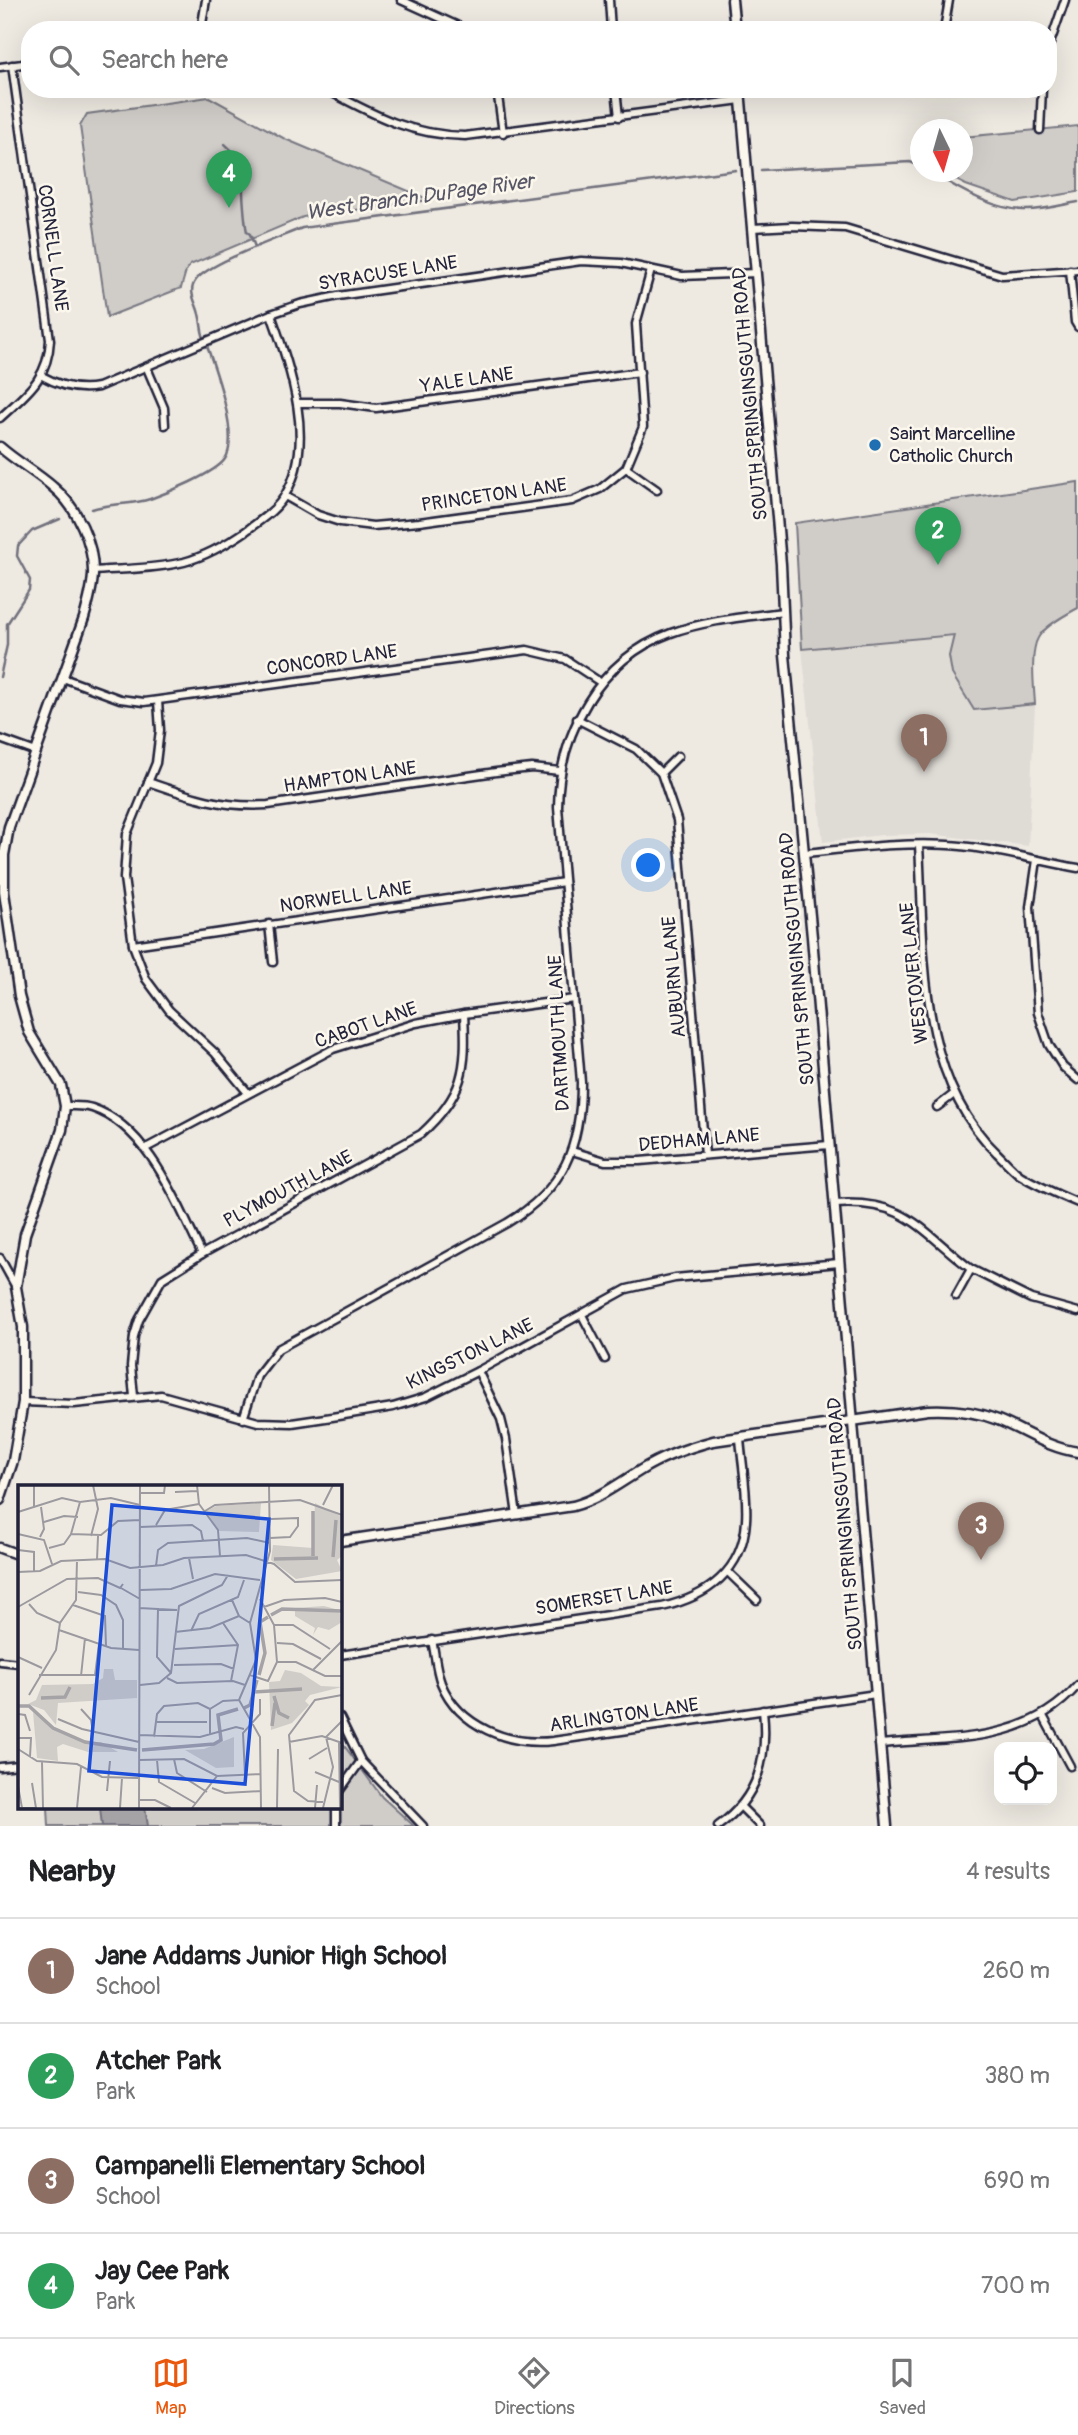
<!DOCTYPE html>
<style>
:root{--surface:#fff;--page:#f6f6f6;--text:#202124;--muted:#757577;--line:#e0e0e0;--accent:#ea580c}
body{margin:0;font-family:Pangolin,sans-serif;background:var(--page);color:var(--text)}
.controls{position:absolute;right:21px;bottom:21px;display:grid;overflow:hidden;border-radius:14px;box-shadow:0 7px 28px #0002}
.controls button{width:63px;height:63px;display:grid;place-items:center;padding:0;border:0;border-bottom:2px solid var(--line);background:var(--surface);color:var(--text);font:35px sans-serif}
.compass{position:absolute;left:910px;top:119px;width:63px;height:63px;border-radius:50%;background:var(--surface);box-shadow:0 7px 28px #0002;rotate:175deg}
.you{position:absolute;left:649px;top:866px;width:24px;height:24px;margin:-18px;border:5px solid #fff;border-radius:50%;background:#1a73e8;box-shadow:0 0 0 10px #1a73e833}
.badge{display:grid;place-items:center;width:46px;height:46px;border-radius:50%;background:var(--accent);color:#fff;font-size:23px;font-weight:700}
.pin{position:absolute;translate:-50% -58px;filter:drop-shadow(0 2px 4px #0008)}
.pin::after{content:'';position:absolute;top:37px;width:24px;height:21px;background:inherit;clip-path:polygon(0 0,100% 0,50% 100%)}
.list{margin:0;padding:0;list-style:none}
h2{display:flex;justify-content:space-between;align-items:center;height:91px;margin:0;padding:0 28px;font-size:30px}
h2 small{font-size:23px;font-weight:400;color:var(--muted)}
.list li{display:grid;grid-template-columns:46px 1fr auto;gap:21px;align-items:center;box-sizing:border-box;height:105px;padding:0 28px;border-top:2px solid var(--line)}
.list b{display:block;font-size:26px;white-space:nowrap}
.list p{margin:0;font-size:23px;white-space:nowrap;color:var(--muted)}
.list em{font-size:23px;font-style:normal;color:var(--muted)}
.icon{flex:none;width:38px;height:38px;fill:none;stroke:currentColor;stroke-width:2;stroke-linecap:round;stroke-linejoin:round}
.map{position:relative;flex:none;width:1078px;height:1826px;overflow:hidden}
.search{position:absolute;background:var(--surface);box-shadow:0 7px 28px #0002;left:21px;right:21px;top:21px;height:77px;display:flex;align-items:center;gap:18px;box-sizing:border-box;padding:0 24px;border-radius:28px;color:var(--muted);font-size:26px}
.sheet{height:511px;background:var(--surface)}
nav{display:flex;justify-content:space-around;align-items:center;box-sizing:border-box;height:98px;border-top:2px solid var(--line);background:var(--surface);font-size:19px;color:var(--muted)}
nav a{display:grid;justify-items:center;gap:4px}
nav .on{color:var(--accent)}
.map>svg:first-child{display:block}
.built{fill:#dfdbd5}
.green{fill:#d0cdc9;stroke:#797882;stroke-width:2}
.water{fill:#a6a3a7;stroke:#716f7c;stroke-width:2}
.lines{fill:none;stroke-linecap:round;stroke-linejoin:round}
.stream{stroke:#716f7c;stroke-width:2.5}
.minor-casing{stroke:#22223b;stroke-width:11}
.tertiary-casing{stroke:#22223b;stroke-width:13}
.minor{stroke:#fbf7ec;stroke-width:6}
.tertiary{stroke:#fbf7ec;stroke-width:8}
.poi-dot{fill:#1f6fb2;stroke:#fbf7ec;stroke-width:2.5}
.labels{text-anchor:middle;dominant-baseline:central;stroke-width:5;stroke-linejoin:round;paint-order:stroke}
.street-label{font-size:19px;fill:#22223b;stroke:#fbf7ec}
.poi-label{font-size:19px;fill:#22223b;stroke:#fbf7ec;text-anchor:start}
.water-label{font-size:21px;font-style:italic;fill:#575666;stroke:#fbf7ec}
.inset-river{fill:none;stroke:#a6a3a7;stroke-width:3.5}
.inset-road{fill:none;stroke:#9c9a9f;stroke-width:2}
.view{fill:#1d4ed8;fill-opacity:0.15;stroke:#1d4ed8;stroke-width:3.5}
.inset-edge{fill:none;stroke:#22223b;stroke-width:3.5}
</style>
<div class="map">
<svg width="1078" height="1826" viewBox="0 0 1078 1826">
<rect width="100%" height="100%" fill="#eeeae2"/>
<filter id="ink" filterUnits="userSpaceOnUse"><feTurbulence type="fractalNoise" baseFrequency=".0143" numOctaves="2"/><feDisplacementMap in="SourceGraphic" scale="14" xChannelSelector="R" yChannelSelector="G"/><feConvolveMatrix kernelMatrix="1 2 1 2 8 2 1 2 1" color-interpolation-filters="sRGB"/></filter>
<g filter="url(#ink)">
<!-- built -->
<polygon class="built" points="954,635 949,656 952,674 974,710 1035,704 1028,846 930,834 881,835 823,842 802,649"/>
<!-- green -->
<g class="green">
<polygon points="209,97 285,139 430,200 303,217 190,265 186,271 181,288 107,317 80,126 87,114"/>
<polygon points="1078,126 1078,192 1015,202 966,185 941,172 962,172 963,137"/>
<path d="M1078,482V608C1067,614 1044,626 1038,638C1030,651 1034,688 1035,704L974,710L952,674L949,656L954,635L802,649L795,523Z"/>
<polygon points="340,1740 382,1797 414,1826 49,1826 48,1807 340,1807"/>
</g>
<!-- water -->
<polygon class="water" points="100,1807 145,1807 148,1826 102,1826"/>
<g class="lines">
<!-- stream -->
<g class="stream">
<path d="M225,144C235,152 241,164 244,176C241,183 245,223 247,232L250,234L255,247"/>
<polyline points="761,170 910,162 920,166"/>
<path d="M932,172C956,188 993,209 1023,210C1040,211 1061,205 1078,202"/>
<path d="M92,509C111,503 132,505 150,499C167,493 216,473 225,459C241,436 212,360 203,335C201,328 201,321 199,314C196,301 187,292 196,280C209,263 279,238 302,228L736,170"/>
<polyline points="0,677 7,645 7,624 29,590 30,580 17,556 18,546 32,531 60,519"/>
</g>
<defs>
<g id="minor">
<polyline points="401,0 467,30"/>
<polyline points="609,0 611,30"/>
<polyline points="201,30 206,0"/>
<polyline points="944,30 949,0"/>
<polyline points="1048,49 1065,0"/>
<polyline points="0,67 30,63"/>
<path d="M325,89C372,114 409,135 465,136L741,100"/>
<polyline points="497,89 503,133"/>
<polyline points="616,89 619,117"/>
<polyline points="1040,130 1042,89"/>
<polyline points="752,228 792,226 845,228 1002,275 1078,270"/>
<polyline points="1070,270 1075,322 1078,327"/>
<polyline points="147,368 164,408 165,425"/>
<path d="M42,376C60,386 78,391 98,387L271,314L300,304L338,296L581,261L621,263L682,276L756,273"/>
<polyline points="298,403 340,403 376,408 640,372"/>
<path d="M0,418C27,393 48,379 50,340L12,65"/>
<polyline points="626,468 657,490"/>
<polyline points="285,496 318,515 340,522 373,526 419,522 572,501 600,489 626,468 643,427 636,324 651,270"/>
<path d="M93,571C122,569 155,569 184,562C206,556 227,544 246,531C259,521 277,510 285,495C317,442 290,368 271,314"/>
<polyline points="63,678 120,699 144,702 527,650 565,659 600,682"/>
<polyline points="158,701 160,730 156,763 127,834 124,878 133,945 146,979 169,1010 215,1053 248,1093"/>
<polyline points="577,719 636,749 661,773 677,820 705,1155"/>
<polyline points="0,739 36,752"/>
<polyline points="661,773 678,756"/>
<path d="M148,782C191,797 222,808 268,805L496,772L532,768L560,771"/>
<path d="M919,845C925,948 916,1076 997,1153C1004,1160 1012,1169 1020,1175C1038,1186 1059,1195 1078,1203"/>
<path d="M804,853C856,848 910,841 961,846C1001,850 1039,861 1078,868"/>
<polyline points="1037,860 1030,907 1038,1013 1049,1045 1063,1067 1078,1080"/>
<polyline points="269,924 273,962"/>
<polyline points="133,945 564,882"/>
<path d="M65,1106C73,1106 84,1105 92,1108C149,1127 177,1204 202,1254"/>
<polyline points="937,1107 954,1094"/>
<polyline points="146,1148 333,1049 416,1023 464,1014 574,999"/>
<polyline points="572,1151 605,1161 640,1161 829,1145"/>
<path d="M834,1204C906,1199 919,1229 971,1269"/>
<polyline points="0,1258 16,1287"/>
<polyline points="956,1296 971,1269 1031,1299 1078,1312"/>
<polyline points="582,1315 605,1359"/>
<polyline points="478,1371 501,1419 506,1439 517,1515"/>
<path d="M134,1396L131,1366L134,1336L139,1320L162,1279L202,1254L421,1134C464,1095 467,1070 464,1014"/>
<polyline points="23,1402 74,1404 161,1395 258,1422 292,1423 332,1417 393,1407 426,1397 478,1371 627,1289 675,1278 839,1263"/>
<path d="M243,1419L257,1376L278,1349L507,1223C564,1189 581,1147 581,1082L558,807C559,733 599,659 671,633C707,620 746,617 783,612"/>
<polyline points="728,1572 757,1600"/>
<path d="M432,1640C435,1654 436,1670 441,1683C459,1727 510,1746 553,1741L876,1694"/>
<path d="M340,1655L662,1607C707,1597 743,1571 746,1521C748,1494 742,1465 740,1438"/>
<polyline points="0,1661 19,1663"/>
<polyline points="1043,1716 1070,1766"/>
<polyline points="340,1718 361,1761 423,1826"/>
<path d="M879,1744C951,1737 1026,1745 1078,1685"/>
<polyline points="0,1767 19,1765"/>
<polyline points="340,1790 361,1761"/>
<polyline points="336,1807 336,1826"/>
<polyline points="741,1807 760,1826"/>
<path d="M718,1826C759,1797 768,1758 763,1710"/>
</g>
<g id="tertiary">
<polyline points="732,0 735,30"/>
<polyline points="740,89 781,564 785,655 812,937 887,1826"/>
<path d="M0,447C17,462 36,472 53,487C77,507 94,543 93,575C92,590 88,604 84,618L9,827L4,855V892L19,996L29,1032L61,1085L65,1106L62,1130L25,1234L16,1287L23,1327V1402L13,1461L0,1500"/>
<path d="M340,1541L573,1506C599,1499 618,1484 641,1470C663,1456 687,1448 713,1441L928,1410C952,1409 975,1411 998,1420C1025,1431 1048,1448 1078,1452"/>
<polyline points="0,1548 19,1555"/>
</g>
</defs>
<!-- minor casing -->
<use href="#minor" class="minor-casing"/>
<!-- tertiary casing -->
<use href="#tertiary" class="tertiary-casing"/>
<!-- minor -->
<use href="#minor" class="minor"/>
<!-- tertiary -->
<use href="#tertiary" class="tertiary"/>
</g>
</g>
<!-- markers -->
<circle class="poi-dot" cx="875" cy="445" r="7"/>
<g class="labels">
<!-- street labels -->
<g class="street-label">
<text transform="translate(53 248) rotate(82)">CORNELL LANE</text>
<text transform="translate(388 273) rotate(-9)">SYRACUSE LANE</text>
<text transform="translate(467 380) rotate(-8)">YALE LANE</text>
<text transform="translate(750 394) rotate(-95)">SOUTH SPRINGINSGUTH ROAD</text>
<text transform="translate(494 495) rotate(-8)">PRINCETON LANE</text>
<text transform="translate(332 660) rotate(-8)">CONCORD LANE</text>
<text transform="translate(350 777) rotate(-8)">HAMPTON LANE</text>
<text transform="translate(346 897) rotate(-8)">NORWELL LANE</text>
<text transform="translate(797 959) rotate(-95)">SOUTH SPRINGINSGUTH ROAD</text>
<text transform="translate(914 973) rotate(-96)">WESTOVER LANE</text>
<text transform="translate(674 977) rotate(-95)">AUBURN LANE</text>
<text transform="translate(366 1025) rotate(-19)">CABOT LANE</text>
<text transform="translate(559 1033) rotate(-93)">DARTMOUTH LANE</text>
<text transform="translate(699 1140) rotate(-5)">DEDHAM LANE</text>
<text transform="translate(288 1189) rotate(-28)">PLYMOUTH LANE</text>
<text transform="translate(470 1354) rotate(-26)">KINGSTON LANE</text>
<text transform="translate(845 1524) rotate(-95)">SOUTH SPRINGINSGUTH ROAD</text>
<text transform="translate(604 1598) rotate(-9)">SOMERSET LANE</text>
<text transform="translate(624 1715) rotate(-8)">ARLINGTON LANE</text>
</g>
<!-- poi labels -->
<g class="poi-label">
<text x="889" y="434">Saint Marcelline<tspan x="889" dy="22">Catholic Church</tspan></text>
</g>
<!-- water labels -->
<g class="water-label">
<text transform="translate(420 197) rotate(-8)">West Branch DuPage River</text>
</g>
</g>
<!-- overview -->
<g transform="translate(18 1485)">
<rect width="324" height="324" fill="#eeeae2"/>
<path d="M243,18L241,47L201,46L188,26L198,21ZM297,18L324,32V71L319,75L324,86L278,94L253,75L255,60L295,63ZM306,121L321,125L324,137L311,145L300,142L295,150L297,143L277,131V123ZM86,184H95L97,195H119V213L40,218L38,240L26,225L10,219L18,215L24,200L75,199L85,193ZM267,185L283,188L303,201L324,202L292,210L287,216L291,220L274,238L253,245L251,197L262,196ZM15,227L37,245L67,258L83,257L100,267H70L45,259L39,262L40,276L19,273ZM216,252V282L198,283L167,265L186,264Z" fill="#d0cdc9"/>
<path class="inset-river" d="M295,71V26M315,72L318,35M256,74L300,73M253,130L264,124L324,126M241,190L247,168L242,137L250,132M235,207L284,204M256,211L261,228L271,233M23,213L47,212L52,202M0,221H11L35,243L67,257L119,265M226,223L232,220L239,195M254,241L257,218M124,265L196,259L203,255L200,230L220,224"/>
<path class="inset-road" d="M16,0V22M179,0L181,19L200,45L202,71M157,7L179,6M122,8H146L147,0M305,20L315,0M187,26L197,20L282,15L324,30M0,27L44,13L62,17L93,13L122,20M26,37L46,31L60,32M138,40L147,25L181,19M122,42L174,40L183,46L185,56M0,49L26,55L34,79M53,49L83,50L100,36L122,35M73,51L80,24L75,0M22,52L26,44L23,22M252,53L272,52L280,41V33L253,34M31,63L46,59L53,49L62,17M0,65L16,67V86M171,73L175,94M79,75L80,51M138,81L140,65L150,58L229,53L252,58M0,87L22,86L43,76L87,74L112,83L145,80L166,73L228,70L256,79L277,97L324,95M103,103L122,114M122,105L153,104L197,89L242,95M60,107L83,110L98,120L105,135V165M214,115L221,131L232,138M11,119L19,128L42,138M55,120L87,131L88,161M0,122L49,94L80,93L102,103L105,99M246,122L266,115L307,113L324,117M121,123L159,125M140,123L139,172L153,188M205,138L220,160L213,196M256,140H275L312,164M41,145L93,163L121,165M173,146L181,129L220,112L226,95M157,147L192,143L221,131M259,158L275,159L303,174M157,164L220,160M0,172L24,183M259,177H278L307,191H324M156,180L203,179L216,184M295,185L324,156M21,190H77L81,159M232,190L250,196L259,177L256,140L242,114M63,191L67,153M149,193L159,198L215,196L227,200M122,200L141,198L153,188L161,121L204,100L210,90M11,210L38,165L42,138L58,115L59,75M63,224L73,235L75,247M0,229L7,230L12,246M40,234L64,244L121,257M139,237H189M121,250L182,252L218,242L226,244M192,250V224L205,216L221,215M136,252L139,229L146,221L180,218L192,224M0,253H13L12,272M321,256L322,323M271,257L304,251L324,258M0,264L19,276L59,279L84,292L120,293M156,274L159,288L189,307M291,274L309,263M121,275L166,274L199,291L243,289M139,275L141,297L177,318M24,277L25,323M297,287L321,297M227,290L225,248L242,229V214M0,301L4,323M194,303L207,308L243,306M89,306L92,276M121,315H137L153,323M305,317L290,316L276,306L271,250L297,215L324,210M0,323H18L14,298M59,323L63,282M102,323L104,293M121,323L122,0M174,323L199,291M243,323L242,252L221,215L238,175L232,138L252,66L251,0M259,323L260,264M297,323L299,300M305,323L315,282L308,252L324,236"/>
<path class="view" d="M94,20L251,34L227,299L71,286Z"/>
<rect width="324" height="324" class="inset-edge"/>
</g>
</svg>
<div class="controls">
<button><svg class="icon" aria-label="locate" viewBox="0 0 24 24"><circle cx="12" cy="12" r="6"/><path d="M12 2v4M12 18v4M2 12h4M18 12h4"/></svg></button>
</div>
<svg class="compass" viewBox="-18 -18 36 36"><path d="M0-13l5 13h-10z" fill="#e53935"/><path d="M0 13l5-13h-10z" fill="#757577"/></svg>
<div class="you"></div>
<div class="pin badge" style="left:924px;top:772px;background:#8d6e63">1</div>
<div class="pin badge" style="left:938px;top:565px;background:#2e9e5b">2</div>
<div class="pin badge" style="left:981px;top:1560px;background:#8d6e63">3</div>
<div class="pin badge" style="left:229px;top:208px;background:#2e9e5b">4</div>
<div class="search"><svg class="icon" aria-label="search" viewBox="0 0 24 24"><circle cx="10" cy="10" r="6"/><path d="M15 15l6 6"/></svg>Search here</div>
</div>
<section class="sheet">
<h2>Nearby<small>4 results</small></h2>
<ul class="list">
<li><span class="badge" style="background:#8d6e63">1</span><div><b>Jane Addams Junior High School</b><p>School</p></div><em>260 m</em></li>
<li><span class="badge" style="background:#2e9e5b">2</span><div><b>Atcher Park</b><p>Park</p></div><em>380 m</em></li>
<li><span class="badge" style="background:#8d6e63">3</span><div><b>Campanelli Elementary School</b><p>School</p></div><em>690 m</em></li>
<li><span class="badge" style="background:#2e9e5b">4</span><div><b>Jay Cee Park</b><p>Park</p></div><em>700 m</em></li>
</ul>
</section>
<nav>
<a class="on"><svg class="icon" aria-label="map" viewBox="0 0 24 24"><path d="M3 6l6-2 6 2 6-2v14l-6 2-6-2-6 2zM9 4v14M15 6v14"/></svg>Map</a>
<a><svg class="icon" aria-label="directions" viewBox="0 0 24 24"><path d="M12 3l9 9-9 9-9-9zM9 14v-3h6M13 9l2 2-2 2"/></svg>Directions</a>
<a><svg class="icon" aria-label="saved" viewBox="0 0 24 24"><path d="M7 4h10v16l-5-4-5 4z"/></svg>Saved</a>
</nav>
